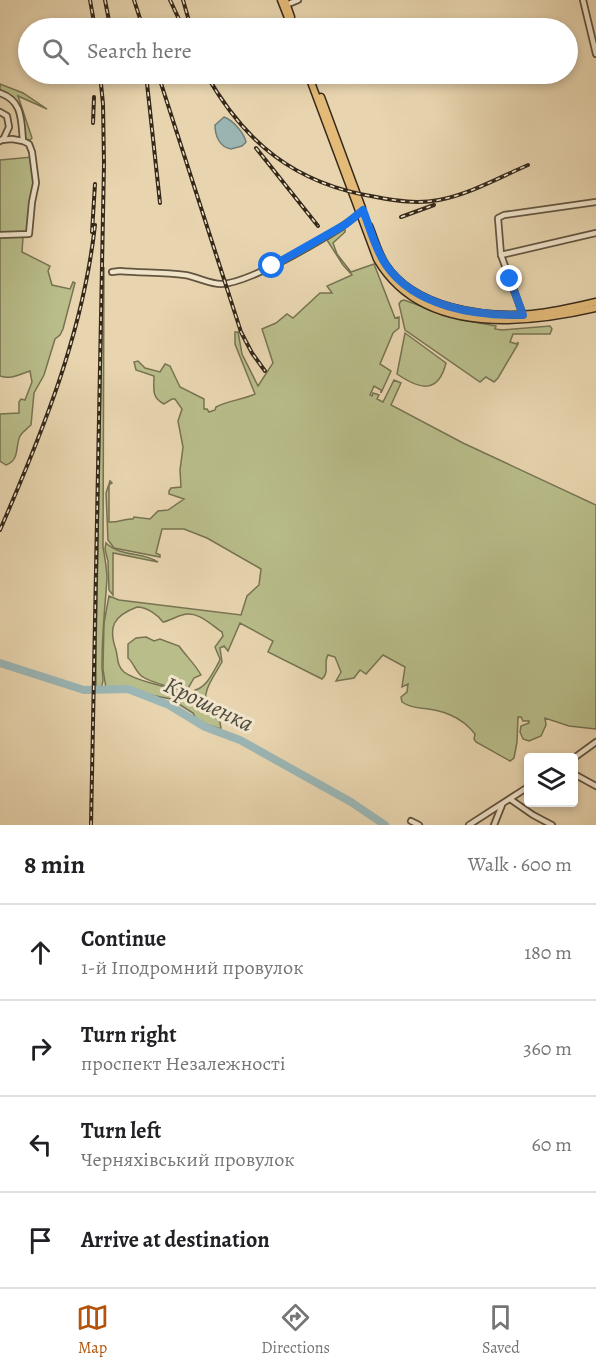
<!DOCTYPE html>
<meta charset="utf-8">
<style>
:root{--surface:#fff;--page:#f6f6f6;--text:#202124;--muted:#757577;--line:#e0e0e0;--accent:#b45309}
body{margin:0;font-family:Alegreya,serif;background:var(--page);color:var(--text)}
.controls{position:absolute;right:18px;bottom:18px;display:grid;overflow:hidden;border-radius:6px;box-shadow:0 3px 9px #0003}
.controls button{width:54px;height:54px;display:grid;place-items:center;padding:0;border:0;border-bottom:2px solid var(--line);background:var(--surface);color:var(--text);font:30px sans-serif}
.stop{position:absolute;width:18px;height:18px;margin:-14px;border:4px solid #1a73e8;border-radius:50%;background:#fff}
.stop.end{background:#1a73e8;border-color:#fff;box-shadow:0 2px 6px #0008}
.list{margin:0;padding:0;list-style:none}
h2{display:flex;justify-content:space-between;align-items:center;height:78px;margin:0;padding:0 24px;font-size:26px}
h2 small{font-size:20px;font-weight:400;color:var(--muted)}
.list li{display:grid;grid-template-columns:39px 1fr auto;gap:18px;align-items:center;box-sizing:border-box;height:96px;padding:0 24px;border-top:2px solid var(--line)}
.list b{display:block;font-size:22px;white-space:nowrap}
.list p{margin:0;font-size:20px;white-space:nowrap;color:var(--muted)}
.list em{font-size:20px;font-style:normal;color:var(--muted)}
.icon{flex:none;width:33px;height:33px;fill:none;stroke:currentColor;stroke-width:2;stroke-linecap:round;stroke-linejoin:round}
.map{position:relative;flex:none;width:596px;height:825px;overflow:hidden}
.search{position:absolute;background:var(--surface);box-shadow:0 3px 9px #0003;left:18px;right:18px;top:18px;height:66px;display:flex;align-items:center;gap:15px;box-sizing:border-box;padding:0 21px;border-radius:33px;color:var(--muted);font-size:22px}
.sheet{height:462px;background:var(--surface)}
nav{display:flex;justify-content:space-around;align-items:center;box-sizing:border-box;height:84px;border-top:2px solid var(--line);background:var(--surface);font-size:16px;color:var(--muted)}
nav a{display:grid;justify-items:center;gap:3px}
nav .on{color:var(--accent)}
.map>svg:first-child{display:block}
.green{fill:#b8bd8a;stroke:#777352;stroke-width:1.5;fill-rule:evenodd}
.water{fill:#9bb6b5;stroke:#737e77;stroke-width:1.5}
.lines{fill:none;stroke-linecap:round;stroke-linejoin:round}
.river{stroke:#9bb6b5;stroke-width:8}
.minor-casing{stroke:#62543f;stroke-width:8}
.major-casing{stroke:#36291a;stroke-width:9}
.minor{stroke:#f0e4cb;stroke-width:4.5}
.major{stroke:#e4ba78;stroke-width:6}
.rail-casing{stroke:#36291a;stroke-width:4}
.rail{stroke:#f0e4cb;stroke-width:1.5;stroke-dasharray:4.5;stroke-linecap:butt}
.route{stroke:#1a73e8;stroke-width:8}
.labels{text-anchor:middle;dominant-baseline:central;stroke-width:6;stroke-linejoin:round;paint-order:stroke}
.water-label{font-size:24px;font-style:italic;fill:#4f4c41;stroke:#f0e4cb}
</style>
<div class="map">
<svg width="596" height="825" viewBox="0 0 596 825">
<rect width="100%" height="100%" fill="#e8d5af"/>
<filter id="stains"><feTurbulence type="fractalNoise" baseFrequency=".00333" numOctaves="4"/><feColorMatrix values="0 0 0 0 .2 0 0 0 0 .09 0 0 0 0 .02 0 0 0 .5 -.17"/></filter>
<radialGradient id="worn" r=".72"><stop offset=".6" stop-color="#630" stop-opacity="0"/><stop offset="1" stop-color="#630" stop-opacity=".3"/></radialGradient>
<!-- green -->
<g class="green">
<path d="M0,84L23,93L47,109L18,96L32,138L30,140L25,139C21,117 22,101 0,90Z"/>
<path d="M32,157L34,181L28,230L23,237L22,252L50,266L48,271L52,285L70,289L73,282L75,283L63,329L60,335L55,339L44,375L34,393L31,425C27,429 23,431 20,436C15,447 20,460 6,465L0,461V414L19,413V402L21,399L25,400L32,382L30,371C20,374 11,380 0,376V160Z"/>
<path d="M345,229V232L333,243L337,254L351,272L374,264L395,318L399,317V328L393,333L380,364L391,371L381,393V390L374,386L370,395L372,396L373,393L379,395L377,399L383,402L394,380L401,383L391,405L463,443L596,505V729L569,726L545,718L546,725L541,736L529,741L523,739L520,732L521,726L529,723V721H523L521,717H518L517,742L514,758L510,761L476,742L474,739L475,734C461,716 442,710 420,708C412,707 408,706 402,702L401,697L407,692L408,684L402,687L405,667L383,655L366,674L360,670L354,678L336,681L341,672L335,657L328,655C323,663 330,672 322,679L268,652L273,641L240,623L228,651L224,646L220,648L222,662C213,678 201,691 207,710L220,722L221,729L202,723L196,719L193,713L171,699L125,690L115,691L106,688L103,669L104,623L109,596L119,600L241,615L247,596L259,585L261,569L207,538L184,529H162L156,553L160,555V557L114,548L108,540L106,493L110,481L112,483L109,485V522C119,523 124,518 133,519L134,517L150,519L158,511L168,510L184,499L169,494V491L171,488L181,487L180,470L183,447L178,421L182,409L175,399H172L164,404C151,397 154,389 154,376L136,370L134,362L138,361L145,368L160,372L165,364L170,366L180,387L204,399V409H207L209,412L215,410L216,407C227,401 241,400 255,394L235,344V332H238L242,354L258,386L273,363L262,329L276,323L287,314L293,318L320,293H332L327,286L352,275L343,265L327,240ZM137,607C147,607 158,615 163,622C169,621 175,617 182,615C198,610 211,625 222,632L223,636L215,647L220,659L219,662C213,672 207,687 195,690L194,700C184,698 177,691 168,688C154,683 136,681 124,672C117,666 118,658 116,650C108,627 113,616 137,607Z"/>
<path d="M104,267L103,547C105,558 107,569 107,579C105,607 102,634 102,662C101,672 106,681 100,689L96,686V653L103,274Z"/>
<polygon points="404,300 457,319 496,326 495,329 502,330 550,326 552,329 550,334 513,334 510,342 517,344 518,342 518,344 498,378 494,382 486,377 480,382 405,330 399,304 401,301"/>
<path d="M405,333L446,363C438,395 419,389 397,374Z"/>
<path d="M106,543C120,557 144,552 158,562L113,553V595L109,590L108,561L105,549Z"/>
<path d="M146,637L154,641L160,639L179,646C186,656 195,664 201,675L194,678L186,692C177,689 150,682 143,677C136,673 134,663 128,658V644L136,638Z"/>
</g>
<!-- water -->
<path class="water" d="M224,117C233,120 244,133 246,142L242,146L231,149C219,147 215,135 215,125Z"/>
<g class="lines">
<!-- river -->
<polyline class="river" points="0,663 84,690 128,689 169,705 205,727 240,740 351,802 385,825"/>
<defs>
<g id="minor">
<polyline points="583,0 596,54"/>
<polyline points="286,5 298,0"/>
<path d="M0,93C23,101 21,120 23,141L29,144L32,152L36,183L32,202L29,234L0,235"/>
<polyline points="0,112 7,116 9,127 4,138 0,141"/>
<polyline points="2,140 12,139 23,141"/>
<polyline points="501,255 596,233"/>
<path d="M112,272L120,271C142,273 164,272 185,275C197,277 210,284 221,284C251,283 338,232 361,212"/>
<polyline points="523,315 501,255 498,218 504,215 596,202"/>
<polyline points="574,758 596,742"/>
<polyline points="574,774 596,786"/>
<polyline points="510,799 533,815 552,825"/>
<polyline points="411,821 419,825"/>
<polyline points="469,825 528,787"/>
<polyline points="494,825 502,805"/>
</g>
<g id="major">
<polyline points="281,0 292,28"/>
<polyline points="285,0 291,17"/>
<path d="M308,74L377,259C421,335 523,325 596,308"/>
<polyline points="321,97 362,208"/>
<path d="M369,226C374,238 378,253 385,264C414,309 484,318 532,314C554,312 575,307 596,302"/>
</g>
</defs>
<!-- minor casing -->
<use href="#minor" class="minor-casing"/>
<!-- major casing -->
<use href="#major" class="major-casing"/>
<!-- minor -->
<use href="#minor" class="minor"/>
<!-- major -->
<use href="#major" class="major"/>
<defs>
<g id="rail">
<polyline points="90,0 95,28"/>
<polyline points="105,0 110,26"/>
<polyline points="134,0 143,28"/>
<polyline points="170,0 183,28"/>
<polyline points="183,0 191,28"/>
<polyline points="146,74 160,203"/>
<polyline points="158,74 241,332 252,353 265,371"/>
<path d="M206,74C245,143 295,184 376,197C397,201 417,204 439,200C470,194 498,178 528,165"/>
<polyline points="93,123 94,97"/>
<polyline points="256,148 318,226"/>
<polyline points="401,217 434,205"/>
<polyline points="92,232 95,184"/>
<path d="M0,530C43,431 83,333 95,225"/>
<polyline points="91,825 104,164 103,104 100,74"/>
</g>
</defs>
<!-- rail casing -->
<use href="#rail" class="rail-casing"/>
<!-- rail -->
<use href="#rail" class="rail"/>
</g>
<g class="lines">
<!-- route -->
<path class="route" d="M272,266L346,224L363,210C370,228 375,249 386,265C415,307 476,316 523,315L510,279"/>
</g>
<g class="labels">
<!-- water labels -->
<g class="water-label">
<text transform="translate(209 704) rotate(26)">Крошенка</text>
</g>
</g>
<rect width="100%" height="100%" filter="url(#stains)"/>
<rect width="100%" height="100%" fill="url(#worn)"/>
</svg>
<div class="controls">
<button><svg class="icon" aria-label="layers" viewBox="0 0 24 24"><path d="M12 4l9 5-9 5-9-5zM3 14l9 5 9-5"/></svg></button>
</div>
<div class="stop" style="left:272px;top:266px"></div>
<div class="stop end" style="left:510px;top:279px"></div>
<div class="search"><svg class="icon" aria-label="search" viewBox="0 0 24 24"><circle cx="10" cy="10" r="6"/><path d="M15 15l6 6"/></svg>Search here</div>
</div>
<section class="sheet">
<h2>8 min<small>Walk · 600 m</small></h2>
<ul class="list">
<li><svg class="icon" aria-label="ahead" viewBox="0 0 24 24"><path d="M12 20V5M6 11l6-6 6 6"/></svg><div><b>Continue</b><p>1-й Іподромний провулок</p></div><em>180 m</em></li>
<li><svg class="icon" aria-label="right" viewBox="0 0 24 24"><path d="M7 20v-9h11M14 6l5 5-5 5"/></svg><div><b>Turn right</b><p>проспект Незалежності</p></div><em>360 m</em></li>
<li><svg class="icon" aria-label="left" viewBox="0 0 24 24"><path d="M17 20v-9H6M10 6l-5 5 5 5"/></svg><div><b>Turn left</b><p>Черняхівський провулок</p></div><em>60 m</em></li>
<li><svg class="icon" aria-label="arrive" viewBox="0 0 24 24"><path d="M6 21V4h12l-3 4 3 4H6"/></svg><div><b>Arrive at destination</b></div></li>
</ul>
</section>
<nav>
<a class="on"><svg class="icon" aria-label="map" viewBox="0 0 24 24"><path d="M3 6l6-2 6 2 6-2v14l-6 2-6-2-6 2zM9 4v14M15 6v14"/></svg>Map</a>
<a><svg class="icon" aria-label="directions" viewBox="0 0 24 24"><path d="M12 3l9 9-9 9-9-9zM9 14v-3h6M13 9l2 2-2 2"/></svg>Directions</a>
<a><svg class="icon" aria-label="saved" viewBox="0 0 24 24"><path d="M7 4h10v16l-5-4-5 4z"/></svg>Saved</a>
</nav>
